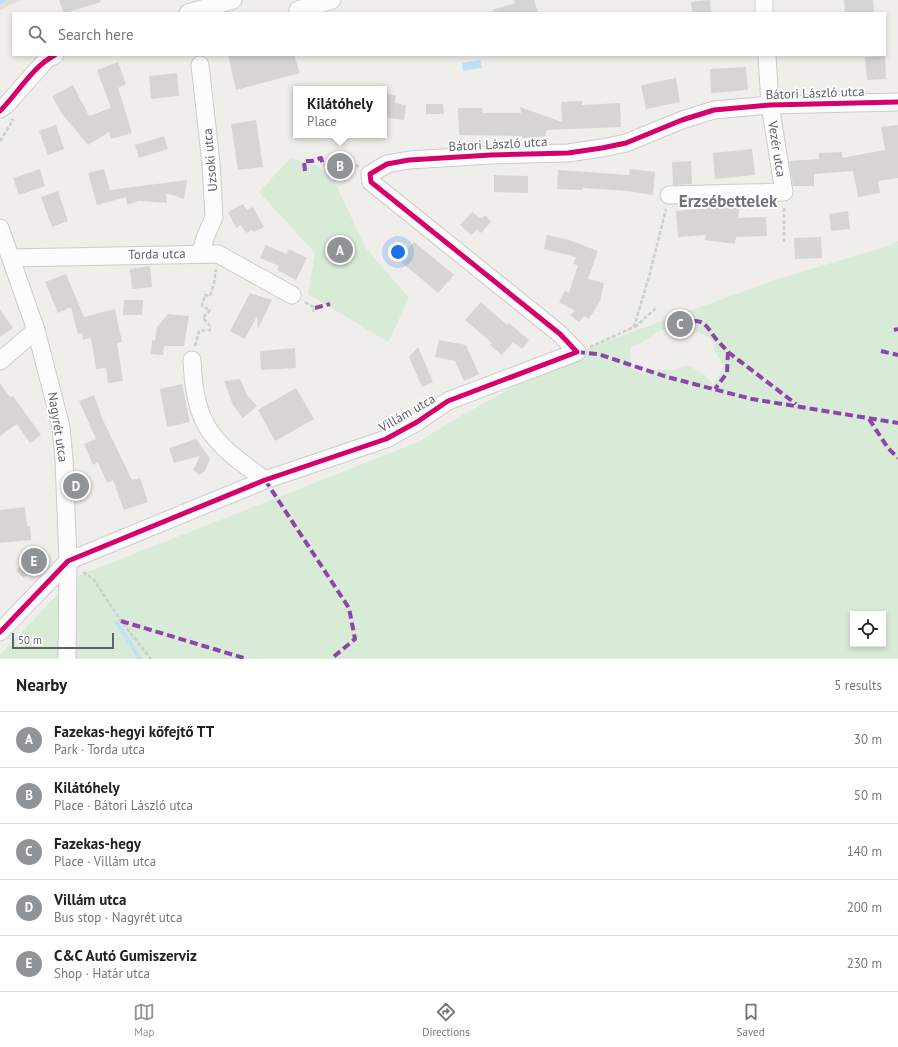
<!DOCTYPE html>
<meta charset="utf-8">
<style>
:root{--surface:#fff;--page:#f2f2f2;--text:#222;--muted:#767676;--line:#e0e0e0;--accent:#919496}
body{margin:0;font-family:"PT Sans",sans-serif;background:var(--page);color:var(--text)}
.controls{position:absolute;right:12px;bottom:12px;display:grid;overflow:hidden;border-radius:0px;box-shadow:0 2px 6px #0003}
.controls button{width:36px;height:36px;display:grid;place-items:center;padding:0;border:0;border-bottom:1px solid var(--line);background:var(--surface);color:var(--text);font:20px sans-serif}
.scale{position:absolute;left:12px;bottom:10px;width:102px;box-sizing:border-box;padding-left:4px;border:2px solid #5f6368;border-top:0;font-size:11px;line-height:14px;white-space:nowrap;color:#5f6368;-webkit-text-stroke:3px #fff;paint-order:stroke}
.you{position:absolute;left:398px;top:252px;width:14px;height:14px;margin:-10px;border:3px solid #fff;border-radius:50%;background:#1a73e8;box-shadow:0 0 0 6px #1a73e833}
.badge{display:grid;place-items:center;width:26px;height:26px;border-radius:50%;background:var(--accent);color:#fff;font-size:13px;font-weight:700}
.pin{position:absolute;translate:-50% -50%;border:2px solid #fff;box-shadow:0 1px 4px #0006}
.popup{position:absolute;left:293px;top:86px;width:94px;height:52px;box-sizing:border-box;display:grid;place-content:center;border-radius:0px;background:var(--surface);filter:drop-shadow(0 1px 3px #0005);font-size:13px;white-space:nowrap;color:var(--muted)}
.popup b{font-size:15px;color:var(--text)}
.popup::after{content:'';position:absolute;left:50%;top:100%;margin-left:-8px;border:8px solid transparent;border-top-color:var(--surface)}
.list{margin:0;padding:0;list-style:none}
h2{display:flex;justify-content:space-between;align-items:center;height:52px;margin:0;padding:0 16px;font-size:17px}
h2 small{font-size:13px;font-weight:400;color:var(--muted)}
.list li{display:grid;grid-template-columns:26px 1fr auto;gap:12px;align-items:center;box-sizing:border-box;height:56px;padding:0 16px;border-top:1px solid var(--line)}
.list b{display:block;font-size:15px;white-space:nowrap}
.list p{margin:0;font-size:13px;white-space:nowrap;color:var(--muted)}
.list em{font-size:13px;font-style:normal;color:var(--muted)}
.icon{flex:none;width:22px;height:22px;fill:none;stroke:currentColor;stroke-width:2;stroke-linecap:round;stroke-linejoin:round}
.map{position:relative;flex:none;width:898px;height:659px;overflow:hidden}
.search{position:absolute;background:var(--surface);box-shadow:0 2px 6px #0003;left:12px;right:12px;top:12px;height:44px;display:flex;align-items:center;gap:10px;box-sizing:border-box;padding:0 14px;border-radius:0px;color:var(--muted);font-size:15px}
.sheet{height:332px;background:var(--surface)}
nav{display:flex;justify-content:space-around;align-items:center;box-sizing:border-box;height:56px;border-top:1px solid var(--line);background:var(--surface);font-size:11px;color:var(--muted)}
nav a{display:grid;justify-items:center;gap:2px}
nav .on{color:var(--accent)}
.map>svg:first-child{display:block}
.education{fill:#e2e0da}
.green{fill:#d8ebd6;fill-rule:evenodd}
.water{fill:#bfe0f9}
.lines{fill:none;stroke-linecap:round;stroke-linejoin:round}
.stream{stroke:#bfe0f9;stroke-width:4}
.building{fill:#d6d5d3}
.minor-casing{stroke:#cbcccc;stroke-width:19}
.path{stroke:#cacfcc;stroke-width:2.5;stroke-dasharray:4 2;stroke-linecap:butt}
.minor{stroke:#fdfcfc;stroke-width:17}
.quiet{stroke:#8e44ad;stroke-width:4;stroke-dasharray:8 4;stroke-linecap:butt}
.cycleway-casing{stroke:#fff;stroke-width:8}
.cycleway{stroke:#d6006c;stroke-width:5}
.labels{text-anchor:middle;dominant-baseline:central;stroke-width:3.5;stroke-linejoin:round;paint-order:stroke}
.street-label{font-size:13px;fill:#5f6368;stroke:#fff}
.district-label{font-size:17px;font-weight:bold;fill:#70757a;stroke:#fff}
</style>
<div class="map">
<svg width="898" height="659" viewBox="0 0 898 659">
<rect width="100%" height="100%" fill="#efeeea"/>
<!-- education -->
<polygon class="education" points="0,0 21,0 0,10"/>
<!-- green -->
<g class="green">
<polygon points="291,158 316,165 333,178 365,247 409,298 388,342 308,294 315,253 259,192"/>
<path d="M898,241V659H0V655L73,578L418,442L455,419L577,352L775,280L888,246ZM667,328C678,332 676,328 685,329C695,329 706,335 713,342L715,352L724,365L718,378L713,385L704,374L687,365L675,370L660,369L644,375L630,368L631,347C645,343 653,332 667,328ZM853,614H883V644H853Z"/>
</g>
<!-- water -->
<polygon class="water" points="480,60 482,68 463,71 462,63"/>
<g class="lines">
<!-- stream -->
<g class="stream">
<polyline points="0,2 3,0"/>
<polyline points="117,623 140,659"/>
</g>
</g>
<!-- building -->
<g class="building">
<polygon points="59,0 100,0 101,2 64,13"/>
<polygon points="514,0 534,0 538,13 493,13 492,10 515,3"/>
<polygon points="710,0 711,13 692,13 691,2"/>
<polygon points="844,0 873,0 874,13 845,13"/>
<polygon points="228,55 294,55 300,73 236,90"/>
<polygon points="885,56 886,79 867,80 865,57"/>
<polygon points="118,62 126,84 118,88 132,133 111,139 109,132 88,145 62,114 52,96 73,85 89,116 111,108 97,70"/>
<polygon points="746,67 748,90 711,93 710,69"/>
<polygon points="177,73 179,96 151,99 149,76"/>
<polygon points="676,78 680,102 646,109 641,85"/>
<polygon points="384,94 396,95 395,103 406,105 404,120 384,117"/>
<polygon points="582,101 582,105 620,103 621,127 546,130 546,136 522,138 522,136 459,135 458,108 482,108 483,113 521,113 520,107 562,122 561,102"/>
<polygon points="426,104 443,104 444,114 426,114"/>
<polygon points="256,120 263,167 238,170 231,124"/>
<polygon points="56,125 64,149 48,155 39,131"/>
<polygon points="898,125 898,178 878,181 880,193 858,197 853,171 814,174 814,186 793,186 789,161 819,159 819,153 842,152 842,158 885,150 881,127"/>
<polygon points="164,136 168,149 139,158 135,145"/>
<polygon points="752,149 755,175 715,179 713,153"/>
<polygon points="691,161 692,184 673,185 672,162"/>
<polygon points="40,169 45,186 19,195 13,178"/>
<polygon points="104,169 110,190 187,180 184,199 166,193 167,203 139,201 127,205 126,197 97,205 88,173"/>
<polygon points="630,169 655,172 653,195 628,191 583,188 583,190 557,189 558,170 629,175"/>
<polygon points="494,175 528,176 528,193 494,192"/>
<polygon points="58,191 68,221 52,227 41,197"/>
<polygon points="243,204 247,210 253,207 264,227 254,232 252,230 246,233 241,225 236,228 228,212"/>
<polygon points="710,204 740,205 738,218 766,217 767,236 736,237 735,244 705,240 706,235 678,237 676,211 709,208"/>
<polygon points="848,211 850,229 831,231 829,214"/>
<polygon points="472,212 480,218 486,216 491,222 481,233 477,229 471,235 460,225"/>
<polygon points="547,235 569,240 598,251 588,279 604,283 600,301 589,319 584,316 579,322 570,315 575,311 559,302 565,291 569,293 578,265 573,264 576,257 544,249"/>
<polygon points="821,237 822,258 795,259 794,238"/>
<polygon points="414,242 454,275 438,293 399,260"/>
<polygon points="266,245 286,254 289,249 307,258 296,280 277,270 279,266 260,258"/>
<polygon points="150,266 152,287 132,289 130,269"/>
<polygon points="66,274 84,317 115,309 122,342 117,343 123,381 108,383 106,368 96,369 91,338 83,340 82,333 78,334 71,307 58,313 45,282"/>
<polygon points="250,293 272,300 258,329 257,316 245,339 230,331"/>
<polygon points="124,300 143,300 142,315 123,315"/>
<polygon points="481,302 507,325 509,323 529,340 522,349 513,342 502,355 490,345 492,343 465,320"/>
<polygon points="0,310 13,328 0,337"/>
<polygon points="168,314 189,316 184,346 164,346 163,355 151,354 152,340 155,341 157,327"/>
<polygon points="439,340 466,345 479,374 464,381 455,361 435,357"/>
<polygon points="418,347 433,382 422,387 409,357"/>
<polygon points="295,348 296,368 261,370 260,351"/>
<polygon points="240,379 247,395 257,406 243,418 233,405 224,381"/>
<polygon points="0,383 10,397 13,396 41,435 30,443 17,424 0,436"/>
<polygon points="182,384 190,422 167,427 160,389"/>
<polygon points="296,388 314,419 275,441 258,410"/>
<polygon points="94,395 102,418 132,480 140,478 148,502 124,510 113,480 107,483 98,462 93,465 84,444 96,439 79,401"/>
<polygon points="196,439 210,459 205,471 199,475 193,470 200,456 174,463 169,448"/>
<polygon points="25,507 27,526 30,526 31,540 0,543 0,510"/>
<polygon points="30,549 41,560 24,578 16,571 22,564 18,561"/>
</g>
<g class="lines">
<defs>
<g id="minor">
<polyline points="764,0 764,13"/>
<polyline points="298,10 332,0"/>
<polyline points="188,13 233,0"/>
<polyline points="200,65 211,163 214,217 205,238 201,253"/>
<polyline points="0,109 6,105 47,59 55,55"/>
<polyline points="669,195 784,192 770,105 767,55"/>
<polyline points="0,228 36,330 61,427 64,459 68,561 67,659"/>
<polyline points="11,258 218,254 292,295"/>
<path d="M192,360C195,429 213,442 265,480"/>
<polyline points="0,361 36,330"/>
<polyline points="0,632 68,561 265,480 386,439 417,422 448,401 577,352 560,334 371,182 370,174 387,164 409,160 491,155 568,153 602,148 626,143 682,120 714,110 770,105 898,102"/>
</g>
</defs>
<!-- minor casing -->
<use href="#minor" class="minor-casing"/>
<!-- path -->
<g class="path">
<polyline points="0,141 13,120 11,119"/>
<path d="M323,165C329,166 334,162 337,157L346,162"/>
<polyline points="340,166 349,161 359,167"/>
<polyline points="784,242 784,206"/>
<polyline points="305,302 315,308 312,313"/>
<polyline points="635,327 657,307"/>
<polyline points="195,346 199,331 210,330 210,326 203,318 210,310 202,306 205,295 210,296 214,283 216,269"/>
<polyline points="590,347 634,327 650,273 666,209"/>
<polyline points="83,572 94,580 121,621 151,659"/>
</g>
<!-- minor -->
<use href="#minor" class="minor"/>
<!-- quiet -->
<g class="quiet">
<polyline points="305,171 304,161 312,161 321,158 323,165"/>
<polyline points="315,308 330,304"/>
<path d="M682,323C700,319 703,320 713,335C717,341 723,346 728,352L727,373L715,389"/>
<polyline points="894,330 898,329"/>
<polyline points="881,351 898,355"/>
<polyline points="577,352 598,354 667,377 752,399 898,423"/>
<polyline points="728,352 796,404"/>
<polyline points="869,419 888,448 898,458"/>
<polyline points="265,480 349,608 355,639 331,659"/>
<polyline points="121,621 247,659"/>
</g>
<defs>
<g id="cycleway">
<path d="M0,111C18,93 32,67 55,55"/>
<polyline points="0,632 68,561 265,480 386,439 417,422 448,401 577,352 560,334 371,182 370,174 387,164 409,160 491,155 568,153 602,148 626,143 682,120 714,110 770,105 898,102"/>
</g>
</defs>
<!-- cycleway casing -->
<use href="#cycleway" class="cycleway-casing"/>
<!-- cycleway -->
<use href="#cycleway" class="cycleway"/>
</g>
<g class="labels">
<!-- street labels -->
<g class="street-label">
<text transform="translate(815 93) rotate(-2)">Bátori László utca</text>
<text transform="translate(498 144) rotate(-3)">Bátori László utca</text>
<text transform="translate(777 149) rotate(81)">Vezér utca</text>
<text transform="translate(210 160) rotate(-95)">Uzsoki utca</text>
<text transform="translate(157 254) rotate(-1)">Torda utca</text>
<text transform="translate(407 413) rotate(-30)">Villám utca</text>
<text transform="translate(58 427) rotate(81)">Nagyrét utca</text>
</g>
<!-- district labels -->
<g class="district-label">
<text x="728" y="201">Erzsébettelek</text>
</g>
</g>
</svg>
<div class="controls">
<button><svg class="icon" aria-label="locate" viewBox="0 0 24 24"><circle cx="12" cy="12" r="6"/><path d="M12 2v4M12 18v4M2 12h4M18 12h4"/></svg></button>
</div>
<div class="scale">50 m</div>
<div class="you"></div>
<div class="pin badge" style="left:340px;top:250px">A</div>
<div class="pin badge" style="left:340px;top:166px">B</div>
<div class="popup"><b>Kilátóhely</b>Place</div>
<div class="pin badge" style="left:680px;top:324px">C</div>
<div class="pin badge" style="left:76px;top:486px">D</div>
<div class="pin badge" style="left:34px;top:561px">E</div>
<div class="search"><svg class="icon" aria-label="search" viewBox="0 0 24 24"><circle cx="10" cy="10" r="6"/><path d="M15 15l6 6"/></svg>Search here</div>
</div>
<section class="sheet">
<h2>Nearby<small>5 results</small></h2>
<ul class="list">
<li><span class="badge">A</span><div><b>Fazekas-hegyi kőfejtő TT</b><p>Park · Torda utca</p></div><em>30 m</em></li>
<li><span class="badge">B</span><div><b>Kilátóhely</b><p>Place · Bátori László utca</p></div><em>50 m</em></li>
<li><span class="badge">C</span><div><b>Fazekas-hegy</b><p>Place · Villám utca</p></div><em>140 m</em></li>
<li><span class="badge">D</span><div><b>Villám utca</b><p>Bus stop · Nagyrét utca</p></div><em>200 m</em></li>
<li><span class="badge">E</span><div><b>C&amp;C Autó Gumiszerviz</b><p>Shop · Határ utca</p></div><em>230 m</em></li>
</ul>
</section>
<nav>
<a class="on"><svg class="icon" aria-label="map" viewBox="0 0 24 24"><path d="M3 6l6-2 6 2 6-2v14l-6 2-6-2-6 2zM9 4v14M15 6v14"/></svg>Map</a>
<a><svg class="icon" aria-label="directions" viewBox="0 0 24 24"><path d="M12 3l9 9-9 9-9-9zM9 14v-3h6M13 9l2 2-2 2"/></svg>Directions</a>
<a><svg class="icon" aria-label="saved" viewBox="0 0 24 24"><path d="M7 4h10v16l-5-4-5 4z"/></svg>Saved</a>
</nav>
